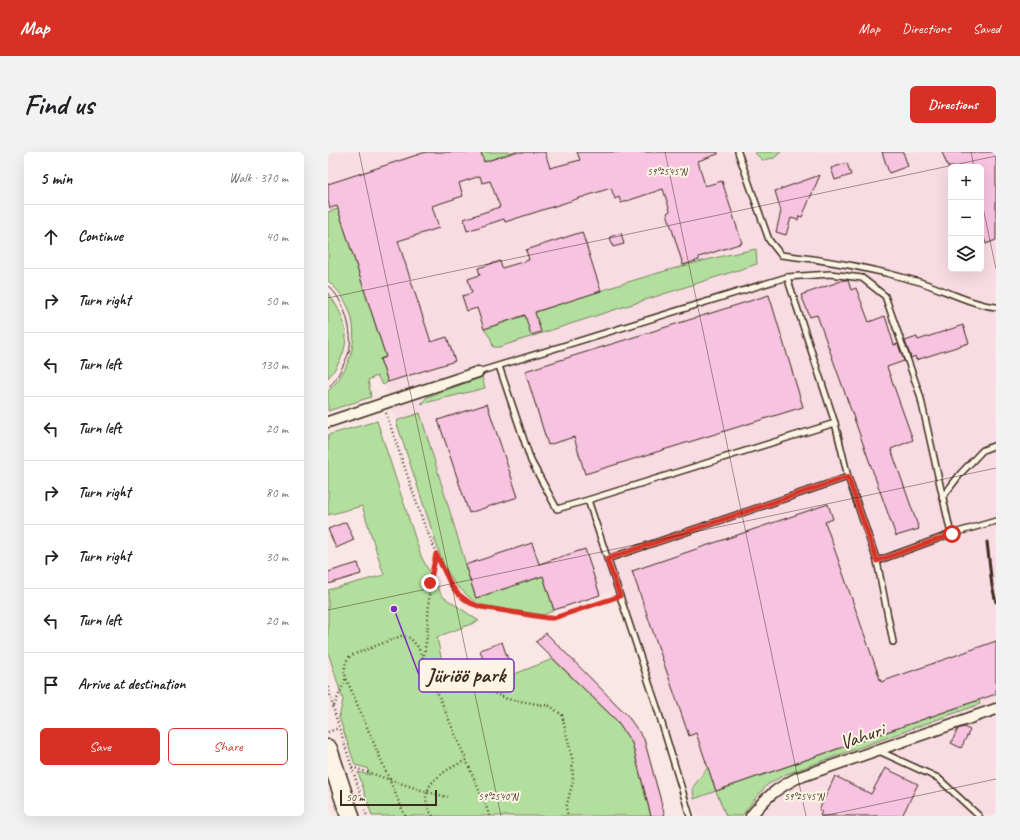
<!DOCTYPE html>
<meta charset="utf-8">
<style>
:root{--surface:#fff;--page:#f2f2f2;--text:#202124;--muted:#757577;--line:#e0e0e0;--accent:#d93025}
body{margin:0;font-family:Caveat,sans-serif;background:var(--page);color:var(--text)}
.controls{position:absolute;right:12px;top:12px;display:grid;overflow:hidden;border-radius:6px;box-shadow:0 4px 16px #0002}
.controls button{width:36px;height:36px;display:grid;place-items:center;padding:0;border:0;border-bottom:1px solid var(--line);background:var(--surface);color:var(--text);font:20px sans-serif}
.scale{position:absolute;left:12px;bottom:10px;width:97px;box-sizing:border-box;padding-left:4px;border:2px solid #3b2a1e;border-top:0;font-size:11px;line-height:14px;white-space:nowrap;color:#3b2a1e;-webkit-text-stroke:3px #fcf5e5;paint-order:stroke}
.stop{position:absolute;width:12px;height:12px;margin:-9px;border:3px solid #d93025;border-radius:50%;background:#fff}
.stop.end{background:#d93025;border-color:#fff;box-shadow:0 1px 4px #0008}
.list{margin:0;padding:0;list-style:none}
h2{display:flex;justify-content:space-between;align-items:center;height:52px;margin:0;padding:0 16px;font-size:17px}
h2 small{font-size:13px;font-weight:400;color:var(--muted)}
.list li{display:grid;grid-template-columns:26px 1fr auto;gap:12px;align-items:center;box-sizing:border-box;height:64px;padding:0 16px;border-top:1px solid var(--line)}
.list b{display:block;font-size:15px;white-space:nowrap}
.list em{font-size:13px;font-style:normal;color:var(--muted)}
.actions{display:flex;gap:8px;padding:12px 16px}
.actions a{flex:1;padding:9px 0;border:1px solid var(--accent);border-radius:6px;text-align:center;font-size:14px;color:var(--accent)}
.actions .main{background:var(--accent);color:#fff}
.icon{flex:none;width:22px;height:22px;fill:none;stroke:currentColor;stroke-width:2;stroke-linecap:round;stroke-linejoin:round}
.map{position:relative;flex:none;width:668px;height:664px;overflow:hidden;border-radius:6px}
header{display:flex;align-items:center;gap:24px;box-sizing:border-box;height:56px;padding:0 20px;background:var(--accent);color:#fff}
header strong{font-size:19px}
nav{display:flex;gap:22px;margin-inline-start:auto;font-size:14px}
.intro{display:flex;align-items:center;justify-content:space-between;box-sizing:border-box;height:96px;padding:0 24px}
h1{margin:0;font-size:28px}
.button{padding:10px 18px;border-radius:6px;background:var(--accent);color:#fff;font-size:14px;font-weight:700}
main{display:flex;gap:24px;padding:0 24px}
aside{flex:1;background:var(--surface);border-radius:6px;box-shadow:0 4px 16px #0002}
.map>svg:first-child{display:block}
.built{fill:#f9dce3;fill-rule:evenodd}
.green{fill:#b2df9d;stroke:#76845e}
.building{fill:#f7c3e0;stroke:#3b2a1e}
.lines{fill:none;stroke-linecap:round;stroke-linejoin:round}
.lane-casing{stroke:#3b2a1e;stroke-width:8}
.street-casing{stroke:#3b2a1e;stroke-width:13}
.highway-casing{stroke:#3b2a1e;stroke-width:21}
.path{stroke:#3b2a1e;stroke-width:2.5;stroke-dasharray:1 3;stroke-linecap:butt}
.lane{stroke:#fcf5e5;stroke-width:5}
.street{stroke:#fcf5e5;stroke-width:10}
.highway{stroke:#fcf5e5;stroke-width:18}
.tram{stroke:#3b2a1e;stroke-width:1}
.rail{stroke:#3b2a1e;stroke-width:3}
.route{stroke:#d93025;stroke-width:5}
.ticks{fill:none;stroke:#3b2a1e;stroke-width:1;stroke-opacity:0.45}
.labels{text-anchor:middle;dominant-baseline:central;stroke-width:4;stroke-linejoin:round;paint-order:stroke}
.street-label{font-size:20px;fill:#3b2a1e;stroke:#fcf5e5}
.ticks-label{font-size:10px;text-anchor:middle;fill:#3b2a1e;stroke:#fcf5e5;stroke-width:4;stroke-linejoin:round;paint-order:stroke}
.leader{fill:none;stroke:#7b2cbf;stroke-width:1.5}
.callout-dot{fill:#7b2cbf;stroke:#fcf5e5;stroke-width:1.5}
.callout{fill:#fcf5e5;stroke:#7b2cbf;stroke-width:1.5}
.callout-label{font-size:21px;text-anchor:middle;font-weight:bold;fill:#3b2a1e}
</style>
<header>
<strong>Map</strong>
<nav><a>Map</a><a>Directions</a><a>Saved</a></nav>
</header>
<div class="intro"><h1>Find us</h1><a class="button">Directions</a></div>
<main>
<aside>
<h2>5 min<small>Walk · 370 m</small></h2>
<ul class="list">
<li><svg class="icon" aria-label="ahead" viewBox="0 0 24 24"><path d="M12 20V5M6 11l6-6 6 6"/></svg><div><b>Continue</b></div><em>40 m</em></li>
<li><svg class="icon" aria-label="right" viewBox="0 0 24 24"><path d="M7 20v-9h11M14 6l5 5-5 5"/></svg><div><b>Turn right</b></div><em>50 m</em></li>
<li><svg class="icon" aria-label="left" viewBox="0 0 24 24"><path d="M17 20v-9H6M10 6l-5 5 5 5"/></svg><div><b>Turn left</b></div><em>130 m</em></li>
<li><svg class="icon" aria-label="left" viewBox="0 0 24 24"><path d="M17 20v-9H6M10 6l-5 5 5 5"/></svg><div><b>Turn left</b></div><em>20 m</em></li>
<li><svg class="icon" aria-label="right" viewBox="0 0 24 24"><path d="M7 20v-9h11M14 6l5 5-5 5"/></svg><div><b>Turn right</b></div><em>80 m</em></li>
<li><svg class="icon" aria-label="right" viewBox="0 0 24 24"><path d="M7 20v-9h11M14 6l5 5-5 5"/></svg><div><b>Turn right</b></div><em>30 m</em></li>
<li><svg class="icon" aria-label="left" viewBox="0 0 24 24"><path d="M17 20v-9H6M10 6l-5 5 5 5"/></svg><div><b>Turn left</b></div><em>20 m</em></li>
<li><svg class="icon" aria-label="arrive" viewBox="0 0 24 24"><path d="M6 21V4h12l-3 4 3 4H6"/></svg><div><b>Arrive at destination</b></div></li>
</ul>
<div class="actions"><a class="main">Save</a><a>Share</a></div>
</aside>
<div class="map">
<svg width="668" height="664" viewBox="0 0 668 664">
<rect width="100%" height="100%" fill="#fae6e4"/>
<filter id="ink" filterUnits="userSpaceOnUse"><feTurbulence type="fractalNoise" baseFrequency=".025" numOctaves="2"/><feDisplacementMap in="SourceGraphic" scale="8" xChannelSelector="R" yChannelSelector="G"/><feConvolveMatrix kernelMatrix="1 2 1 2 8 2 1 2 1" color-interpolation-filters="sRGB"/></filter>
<g filter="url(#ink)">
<!-- built -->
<path class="built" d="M0,0H668V664H369L287,437L216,463L152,455L127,432L115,412L14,102L0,107ZM623,15H653V117H623Z"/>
<!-- green -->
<g class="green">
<polygon points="153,0 187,0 156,10"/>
<polygon points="426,0 453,0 446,6 434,8"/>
<path d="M10,57L58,205L52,207L60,230L55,233L49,224L40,228L43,245L0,259V239C6,234 10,228 14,222C33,191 29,153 0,129V60Z"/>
<path d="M428,97L429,112L171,195H165L163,187L156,177C246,148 335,115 428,97Z"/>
<path d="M0,141C23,172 25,196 0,226Z"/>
<polygon points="154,225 157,236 93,252 99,245"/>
<polygon points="92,261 148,446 215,424 226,458 216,463 152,455 127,432 115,412 68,269"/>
<polygon points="49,269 93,404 114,444 151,469 109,485 118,530 161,532 225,507 288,568 304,591 323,664 44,664 30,620 42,623 39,616 27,613 11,565 15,548 0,500 0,438 56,423 34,354 0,363 0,283"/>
<polygon points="651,548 652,552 456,623 439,633 424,650 414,664 398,664 388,639 366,647 365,635 380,615 388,639"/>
</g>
<!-- building -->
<g class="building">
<polygon points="98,0 153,0 156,10 187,0 217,0 222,16 252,8 249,0 390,0 390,2 370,9 377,34 394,29 414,91 371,105 371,108 355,113 339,61 342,59 335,37 293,51 291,45 287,47 283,36 177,70 176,67 139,79 136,67 172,55 162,29 154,31 152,24 131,31 135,44 104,54 111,76 70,89 103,190 119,185 127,209 60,230 52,207 58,205 9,54 2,56 0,49 0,32"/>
<polygon points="554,0 575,0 580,14 561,21"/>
<polygon points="614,0 668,0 668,88 658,92 653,78 653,15 620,15"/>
<polygon points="519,11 523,23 507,28 503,16"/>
<polygon points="492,23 474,65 471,64 470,68 463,66 458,83 448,80 453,59 447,39"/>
<polygon points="254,80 273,139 207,160 213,180 203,183 197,163 156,177 149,156 139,159 134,144 144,141 140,127 152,123 150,116 172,109 174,116 201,108 198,98"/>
<polygon points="293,81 296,92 285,95 282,85"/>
<polygon points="516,128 520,128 523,138 528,136 541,170 557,164 566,193 570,192 576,209 559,215 585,288 563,297 591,377 568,384 489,163 482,165 473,143"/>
<polygon points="441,143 475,255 257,322 246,285 220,293 197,219"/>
<polygon points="635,173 641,191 588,208 587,204 583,206 577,189 589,185 590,188"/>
<polygon points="159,252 190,345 141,361 110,268"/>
<polygon points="500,352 505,367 497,370 553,530 668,489 668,542 388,639 368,581 361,584 304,419"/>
<polygon points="18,370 26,388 8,396 0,377"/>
<polygon points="204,391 211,412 257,397 272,443 226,458 215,424 148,446 137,413"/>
<polygon points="30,411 33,422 0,432 0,420"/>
<polygon points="218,481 299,563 316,587 337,664 323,664 304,591 288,568 208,490"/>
<polygon points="174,490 185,522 175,526 170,513 158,516 152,498"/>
<polygon points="636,575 642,578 633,596 623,591 630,577"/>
<polygon points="557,616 590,632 574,664 492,664 494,659 491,658 507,624 543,642"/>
</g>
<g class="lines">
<defs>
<g id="lane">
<path d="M410,0L441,88L453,103C501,108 547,117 592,130C617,138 642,152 668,155"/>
<polyline points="459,125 502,122 534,126 557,144 592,243 623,382 549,409"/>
<polyline points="171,214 203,309 229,357 260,348 328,552 362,664"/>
<polyline points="150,220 459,125 507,271 260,348"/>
<polyline points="507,271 520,325 549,409 565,490"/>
<polyline points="614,346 633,321 655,298 668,293"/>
<polyline points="623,382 668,369"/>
<polyline points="279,407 520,325"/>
<polyline points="551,599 610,626 651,664"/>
</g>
<g id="street">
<polyline points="0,270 150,220"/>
<path d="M423,664C437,646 449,636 469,626L668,557"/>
</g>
<polyline id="highway" points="0,597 22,664"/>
</defs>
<!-- lane casing -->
<use href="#lane" class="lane-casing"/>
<!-- street casing -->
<use href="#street" class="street-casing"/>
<!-- highway casing -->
<use href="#highway" class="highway-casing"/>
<!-- path -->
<g class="path">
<polyline points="58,261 96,372 123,433 130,442 142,451 153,455 220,466 226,466 284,447"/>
<polyline points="95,507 99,485 102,431 108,403"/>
<polyline points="0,535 7,562 34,647"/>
<polyline points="108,539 155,536 179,547 222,554 234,563 244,606 245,629 238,656 240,664"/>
<polyline points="6,554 18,526"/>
<polyline points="0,580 11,576"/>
<polyline points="24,615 99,640 120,645"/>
<polyline points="37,658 39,664"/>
<path d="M77,664L18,526C16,517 16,511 22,504L73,484L82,486L90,495L162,664"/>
<path d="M105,664C84,635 116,619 138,608"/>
</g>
<!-- lane -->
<use href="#lane" class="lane"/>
<!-- street -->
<use href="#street" class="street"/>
<!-- highway -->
<use href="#highway" class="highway"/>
<!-- tram -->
<path class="tram" d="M0,134C16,146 26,181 21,200C18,208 14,216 10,223C7,228 5,232 0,235"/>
<!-- rail -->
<polyline class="rail" points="659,390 664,434 668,450"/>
</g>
</g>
<g class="lines" filter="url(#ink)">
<!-- route -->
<polyline class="route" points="102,431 108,402 123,433 130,442 142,451 153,455 220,466 226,466 292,444 279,407 520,325 549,409 624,382"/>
</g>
<!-- ticks -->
<path class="ticks" d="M31,0L173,664M337,0L478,664M643,0L646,15M653,46L668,117M0,146L668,4M0,458L668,316M495,664L668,627"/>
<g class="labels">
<!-- street labels -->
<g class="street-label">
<text transform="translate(534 584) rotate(-19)">Vahuri</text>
</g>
</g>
<g class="ticks-label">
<text x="339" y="23">59°25'45"N</text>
<text x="170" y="648">59°25'40"N</text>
<text x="476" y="648">59°25'45"N</text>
</g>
<!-- callouts -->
<path class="leader" d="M66 457L91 523"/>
<circle class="callout-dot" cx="66" cy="457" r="4"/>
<rect class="callout" x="91" y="507" width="95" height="33" rx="4"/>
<g class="callout-label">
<text x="138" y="530">Jüriöö park</text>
</g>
</svg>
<div class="controls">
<button>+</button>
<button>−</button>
<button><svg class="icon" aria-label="layers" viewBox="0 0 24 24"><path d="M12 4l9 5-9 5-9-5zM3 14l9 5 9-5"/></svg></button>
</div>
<div class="scale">50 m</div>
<div class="stop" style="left:624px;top:382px"></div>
<div class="stop end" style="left:102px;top:431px"></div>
</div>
</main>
